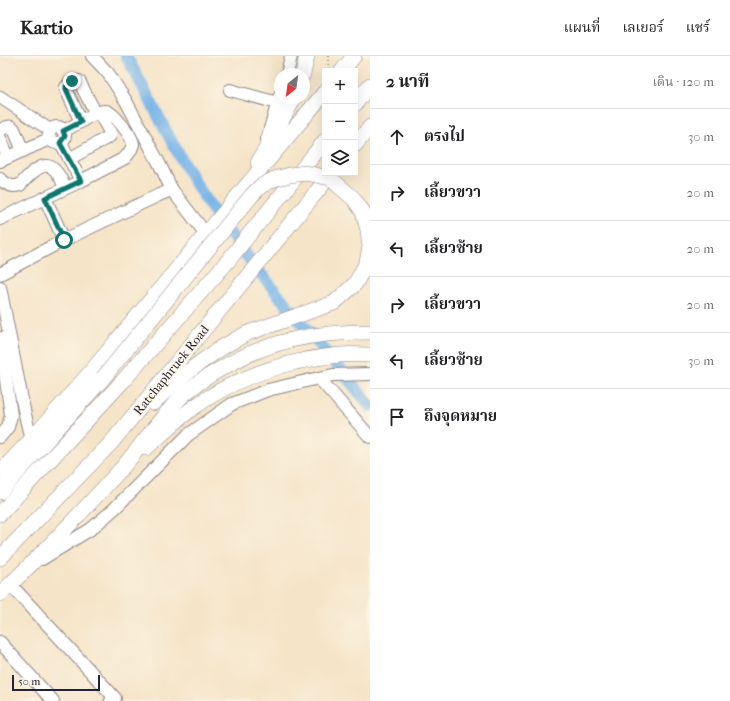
<!DOCTYPE html>
<html lang="th">
<meta charset="utf-8">
<style>
:root{--surface:#fff;--page:#f2f2f2;--text:#202124;--muted:#757577;--line:#e0e0e0}
body{margin:0;font-family:"IM FELL French Canon","Noto Serif Thai",serif;background:var(--page);color:var(--text)}
.controls{position:absolute;right:12px;top:12px;display:grid;overflow:hidden;border-radius:0px;box-shadow:0 4px 16px #0002}
.controls button{width:36px;height:36px;display:grid;place-items:center;padding:0;border:0;border-bottom:1px solid var(--line);background:var(--surface);color:var(--text);font:20px sans-serif}
.compass{position:absolute;left:274px;top:12px;width:36px;height:36px;border-radius:50%;background:var(--surface);box-shadow:0 4px 16px #0002;rotate:209deg}
.scale{position:absolute;left:12px;bottom:10px;width:88px;box-sizing:border-box;padding-left:4px;border:2px solid #22223b;border-top:0;font-size:11px;line-height:14px;white-space:nowrap;color:#22223b;-webkit-text-stroke:3px #fcf5e5;paint-order:stroke}
.stop{position:absolute;width:12px;height:12px;margin:-9px;border:3px solid #0f766e;border-radius:50%;background:#fff}
.stop.end{background:#0f766e;border-color:#fff;box-shadow:0 1px 4px #0008}
.list{margin:0;padding:0;list-style:none}
h2{display:flex;justify-content:space-between;align-items:center;height:52px;margin:0;padding:0 16px;font-size:17px}
h2 small{font-size:13px;font-weight:400;color:var(--muted)}
.list li{display:grid;grid-template-columns:26px 1fr auto;gap:12px;align-items:center;box-sizing:border-box;height:56px;padding:0 16px;border-top:1px solid var(--line)}
.list b{display:block;font-size:15px;white-space:nowrap}
.list em{font-size:13px;font-style:normal;color:var(--muted)}
.icon{flex:none;width:22px;height:22px;fill:none;stroke:currentColor;stroke-width:2;stroke-linecap:round;stroke-linejoin:round}
.map{position:relative;flex:none;width:370px;height:645px;overflow:hidden}
header{display:flex;align-items:center;gap:24px;box-sizing:border-box;height:56px;padding:0 20px;background:var(--surface);border-bottom:1px solid var(--line)}
header strong{font-size:19px}
nav{display:flex;gap:22px;margin-inline-start:auto;font-size:14px}
main{display:flex}
aside{flex:1;background:var(--surface)}
.map>svg:first-child{display:block}
.lines{fill:none;stroke-linecap:round;stroke-linejoin:round}
.canal{stroke:#75b3e8;stroke-width:12}
.minor-casing{stroke:#8c8382;stroke-width:14}
.major-casing{stroke:#8c8382;stroke-width:16}
.path{stroke:#8c8382;stroke-width:2;stroke-dasharray:1 3;stroke-linecap:butt}
.minor{stroke:#fff;stroke-width:12}
.major{stroke:#fff;stroke-width:15}
.major-bridge-casing{stroke:#8c8382;stroke-width:16;stroke-linecap:butt}
.major-bridge{stroke:#fff;stroke-width:15}
.route{stroke:#0f766e;stroke-width:5}
.labels{text-anchor:middle;dominant-baseline:central;stroke-width:3.5;stroke-linejoin:round;paint-order:stroke}
.street-label{font-size:13px;fill:#22223b;stroke:#fcf5e5}
</style>
<header>
<strong>Kartio</strong>
<nav><a>แผนที่</a><a>เลเยอร์</a><a>แชร์</a></nav>
</header>
<main>
<div class="map">
<svg width="370" height="645" viewBox="0 0 370 645">
<rect width="100%" height="100%" fill="#fcf5e5"/>
<filter id="ink" filterUnits="userSpaceOnUse"><feTurbulence type="fractalNoise" baseFrequency=".025" numOctaves="2"/><feDisplacementMap in="SourceGraphic" scale="8" xChannelSelector="R" yChannelSelector="G"/><feConvolveMatrix kernelMatrix="1 2 1 2 8 2 1 2 1" color-interpolation-filters="sRGB"/></filter>
<filter id="wash" filterUnits="userSpaceOnUse"><feTurbulence type="fractalNoise" baseFrequency=".012" numOctaves="4" result="noise"/><feDisplacementMap in="SourceGraphic" scale="16" xChannelSelector="R" yChannelSelector="G"/><feGaussianBlur stdDeviation="0.9" result="paint"/><feColorMatrix in="noise" values="0 0 0 0 0 0 0 0 0 0 0 0 0 0 0 0 0 1.4 0 .05"/><feComposite in="paint" operator="in"/></filter>
<g filter="url(#wash)">
<rect width="100%" height="100%" fill="#f5e4c8"/>
<g class="lines">
<!-- canal -->
<path class="canal" d="M126,0C154,49 177,101 209,148C257,219 317,282 370,350"/>
</g>
</g>
<g filter="url(#ink)">
<g class="lines">
<defs>
<g id="minor">
<polyline points="92,0 108,17 126,45 160,109 172,134 206,178"/>
<polyline points="287,18 291,0"/>
<polyline points="230,34 278,47"/>
<polyline points="0,41 50,74"/>
<polyline points="81,66 66,33 66,31 72,25 79,25 96,58"/>
<circle cx="57" cy="79" r="8"/>
<path d="M0,74C5,72 9,68 14,73L23,95"/>
<polyline points="0,82 8,101"/>
<polyline points="267,83 280,39"/>
<polyline points="61,87 81,125"/>
<polyline points="69,103 110,80 110,76 99,57"/>
<polyline points="0,105 49,83"/>
<path d="M0,123C6,128 12,132 20,129C40,107 52,99 65,132"/>
<polyline points="45,142 64,184"/>
<path d="M0,163L81,125L125,102C128,98 132,94 133,88C133,81 112,55 106,55C95,54 74,71 63,75"/>
<polyline points="0,218 64,184 159,139 172,134"/>
<polyline points="0,231 24,354 31,384"/>
<polyline points="0,282 11,359 8,371 0,381"/>
<polyline points="319,322 370,381"/>
<polyline points="42,503 91,473 114,453 188,379 232,348 268,334 319,322 333,319 370,318"/>
<polyline points="10,528 115,642 111,645"/>
<polyline points="0,586 53,645"/>
</g>
<g id="major">
<polyline points="342,15 354,0"/>
<polyline points="303,18 307,0"/>
<polyline points="355,48 370,29"/>
<polyline points="355,89 370,71"/>
<polyline points="258,107 294,42"/>
<path d="M153,347C181,320 213,294 248,277"/>
<path d="M146,392C161,379 175,366 190,354C233,322 286,304 340,299C349,298 360,299 370,299"/>
<polyline points="0,416 31,384 94,312 325,36"/>
<polyline points="0,436 103,322"/>
<polyline points="0,458 122,326 227,206 325,85"/>
<polyline points="0,502 111,387 332,117"/>
<path d="M0,538C43,498 83,455 122,412C143,388 160,362 182,340C194,329 208,320 222,312C270,284 315,276 370,276"/>
</g>
</defs>
<!-- minor casing -->
<use href="#minor" class="minor-casing"/>
<!-- major casing -->
<use href="#major" class="major-casing"/>
<!-- path -->
<polyline class="path" points="328,0 329,15"/>
<!-- minor -->
<use href="#minor" class="minor"/>
<!-- major -->
<use href="#major" class="major"/>
<defs>
<polyline id="major-bridge" points="103,322 252,139 261,130 274,123 290,119 306,117 330,122 353,142 363,156 368,174 370,191 367,206 355,228 334,247 248,277"/>
</defs>
<!-- major-bridge casing -->
<use href="#major-bridge" class="major-bridge-casing"/>
<!-- major-bridge -->
<use href="#major-bridge" class="major-bridge"/>
</g>
</g>
<g class="lines" filter="url(#ink)">
<!-- route -->
<polyline class="route" points="64,184 45,142 81,125 60,87 65,80 63,75 81,66 66,33 66,31 72,25"/>
</g>
<g class="labels">
<!-- street labels -->
<g class="street-label">
<text transform="translate(171 314) rotate(-51)">Ratchaphruek Road</text>
</g>
</g>
</svg>
<div class="controls">
<button>+</button>
<button>−</button>
<button><svg class="icon" aria-label="layers" viewBox="0 0 24 24"><path d="M12 4l9 5-9 5-9-5zM3 14l9 5 9-5"/></svg></button>
</div>
<svg class="compass" viewBox="-18 -18 36 36"><path d="M0-13l5 13h-10z" fill="#e53935"/><path d="M0 13l5-13h-10z" fill="#757577"/></svg>
<div class="scale">50 m</div>
<div class="stop" style="left:64px;top:184px"></div>
<div class="stop end" style="left:72px;top:25px"></div>
</div>
<aside>
<h2>2 นาที<small>เดิน · 120 m</small></h2>
<ul class="list">
<li><svg class="icon" aria-label="ahead" viewBox="0 0 24 24"><path d="M12 20V5M6 11l6-6 6 6"/></svg><div><b>ตรงไป</b></div><em>30 m</em></li>
<li><svg class="icon" aria-label="right" viewBox="0 0 24 24"><path d="M7 20v-9h11M14 6l5 5-5 5"/></svg><div><b>เลี้ยวขวา</b></div><em>20 m</em></li>
<li><svg class="icon" aria-label="left" viewBox="0 0 24 24"><path d="M17 20v-9H6M10 6l-5 5 5 5"/></svg><div><b>เลี้ยวซ้าย</b></div><em>20 m</em></li>
<li><svg class="icon" aria-label="right" viewBox="0 0 24 24"><path d="M7 20v-9h11M14 6l5 5-5 5"/></svg><div><b>เลี้ยวขวา</b></div><em>20 m</em></li>
<li><svg class="icon" aria-label="left" viewBox="0 0 24 24"><path d="M17 20v-9H6M10 6l-5 5 5 5"/></svg><div><b>เลี้ยวซ้าย</b></div><em>30 m</em></li>
<li><svg class="icon" aria-label="arrive" viewBox="0 0 24 24"><path d="M6 21V4h12l-3 4 3 4H6"/></svg><div><b>ถึงจุดหมาย</b></div></li>
</ul>
</aside>
</main>
